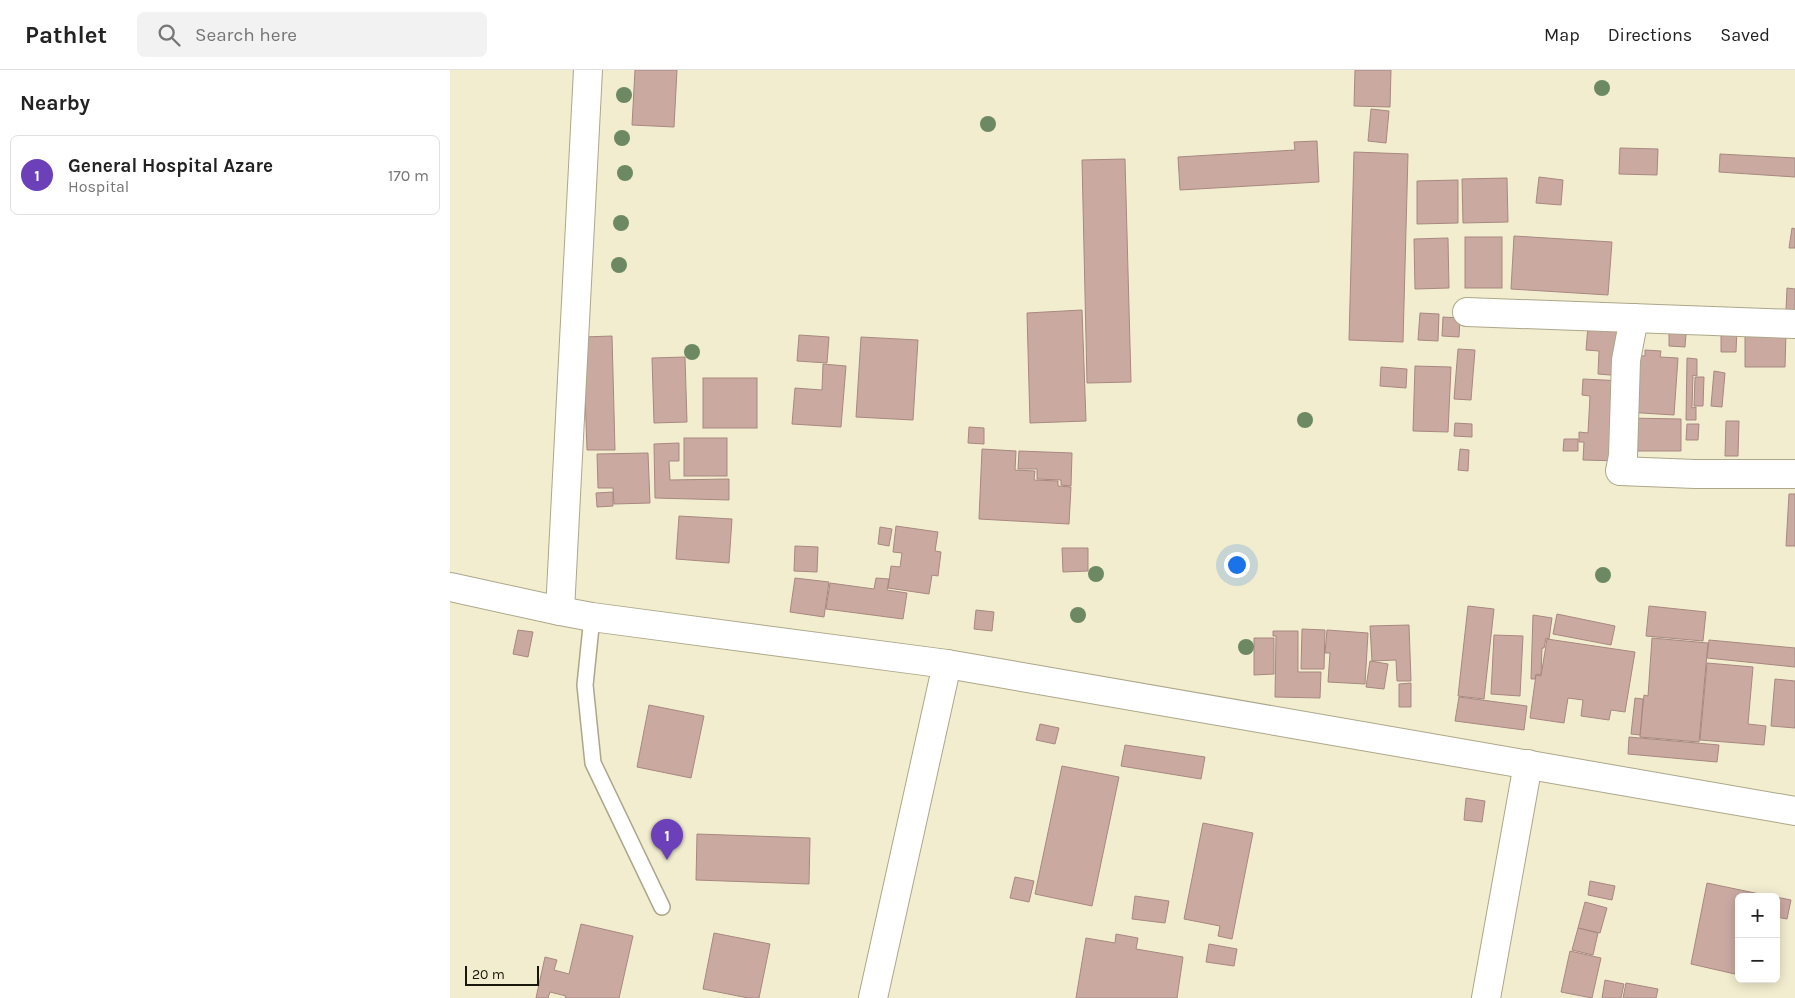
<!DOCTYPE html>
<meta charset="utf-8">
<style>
:root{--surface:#fff;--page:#f2f2f2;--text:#222;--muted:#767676;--line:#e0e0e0;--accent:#6b40b8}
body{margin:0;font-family:Karla,sans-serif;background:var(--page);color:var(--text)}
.controls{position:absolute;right:15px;bottom:15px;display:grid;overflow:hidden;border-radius:8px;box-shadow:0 2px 12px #0003}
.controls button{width:45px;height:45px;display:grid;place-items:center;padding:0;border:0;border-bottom:1px solid var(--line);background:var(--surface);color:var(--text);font:25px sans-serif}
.scale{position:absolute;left:15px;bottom:12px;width:74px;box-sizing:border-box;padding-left:5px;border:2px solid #19170c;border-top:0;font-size:14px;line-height:18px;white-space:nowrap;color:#19170c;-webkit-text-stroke:4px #f2edcf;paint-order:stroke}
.you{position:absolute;left:786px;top:494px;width:18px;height:18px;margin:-12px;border:4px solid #fff;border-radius:50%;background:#1a73e8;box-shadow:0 0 0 8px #1a73e833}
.badge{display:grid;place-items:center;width:32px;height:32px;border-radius:50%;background:var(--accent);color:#fff;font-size:16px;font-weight:700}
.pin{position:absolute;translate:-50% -41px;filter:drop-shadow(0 1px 2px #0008)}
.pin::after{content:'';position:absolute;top:26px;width:18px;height:15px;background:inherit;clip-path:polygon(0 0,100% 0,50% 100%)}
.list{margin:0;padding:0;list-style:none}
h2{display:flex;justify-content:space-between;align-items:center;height:65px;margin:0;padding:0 20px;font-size:21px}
h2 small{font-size:16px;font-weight:400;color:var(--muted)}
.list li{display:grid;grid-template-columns:32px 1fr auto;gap:15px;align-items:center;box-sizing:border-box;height:80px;margin:0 10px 10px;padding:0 10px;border:1px solid var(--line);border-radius:8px}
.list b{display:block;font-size:19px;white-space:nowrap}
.list p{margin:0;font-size:16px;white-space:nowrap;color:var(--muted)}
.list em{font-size:16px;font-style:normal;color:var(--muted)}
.icon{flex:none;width:28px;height:28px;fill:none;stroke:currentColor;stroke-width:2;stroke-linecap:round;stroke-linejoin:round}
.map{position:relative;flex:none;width:1345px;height:928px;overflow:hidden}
header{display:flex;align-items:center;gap:30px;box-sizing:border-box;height:70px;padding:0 25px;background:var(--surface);border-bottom:1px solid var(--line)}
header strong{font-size:24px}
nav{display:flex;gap:28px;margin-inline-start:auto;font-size:18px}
.search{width:350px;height:45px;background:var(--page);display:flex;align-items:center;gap:12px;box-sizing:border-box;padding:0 18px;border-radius:8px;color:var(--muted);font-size:19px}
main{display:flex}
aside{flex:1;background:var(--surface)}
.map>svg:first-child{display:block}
.building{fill:#caa9a1;stroke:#a78880}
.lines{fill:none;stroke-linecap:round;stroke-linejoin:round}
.service-casing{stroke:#aca78a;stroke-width:18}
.minor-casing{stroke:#aca78a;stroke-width:30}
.service{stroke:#fff;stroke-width:15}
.minor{stroke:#fff;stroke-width:28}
.tree{fill:#6d8964}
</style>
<header>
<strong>Pathlet</strong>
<div class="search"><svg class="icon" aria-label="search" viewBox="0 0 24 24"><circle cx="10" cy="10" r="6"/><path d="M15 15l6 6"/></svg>Search here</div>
<nav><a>Map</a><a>Directions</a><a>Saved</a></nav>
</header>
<main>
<aside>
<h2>Nearby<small></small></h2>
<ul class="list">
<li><span class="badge">1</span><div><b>General Hospital Azare</b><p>Hospital</p></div><em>170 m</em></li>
</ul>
</aside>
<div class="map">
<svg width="1345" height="928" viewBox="0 0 1345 928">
<rect width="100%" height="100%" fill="#f2edcf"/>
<!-- building -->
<g class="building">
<polygon points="185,0 227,0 224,57 182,55"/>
<polygon points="905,0 941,0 940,37 904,36"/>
<polygon points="921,39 939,41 936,73 918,71"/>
<polygon points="867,71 869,112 730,120 728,87 845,80 844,72"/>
<polygon points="1170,78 1208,79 1207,105 1169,104"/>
<polygon points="904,82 958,84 953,272 899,270"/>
<polygon points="1270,84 1345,88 1345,107 1269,102"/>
<polygon points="675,89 681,312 637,313 632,90"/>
<polygon points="1089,107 1113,110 1111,135 1086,133"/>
<polygon points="1057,108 1058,152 1013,153 1012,109"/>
<polygon points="1008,110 1008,153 967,154 967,111"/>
<polygon points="1342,158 1345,159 1345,178 1339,178"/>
<polygon points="1064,166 1162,172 1158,225 1061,219"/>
<rect x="1015" y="167" width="37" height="51"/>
<polygon points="998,168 999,218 965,219 964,169"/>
<polygon points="1337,218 1345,219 1345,240 1336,240"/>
<polygon points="632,240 636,351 580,353 577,243"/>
<polygon points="970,243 989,244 988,271 968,270"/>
<polygon points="993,247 1010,248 1009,267 992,266"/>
<polygon points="1138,256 1176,259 1172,306 1148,304 1149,281 1136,280"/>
<polygon points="1271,259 1287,259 1286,282 1271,282"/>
<polygon points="1219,263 1236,264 1235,277 1219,276"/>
<polygon points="1295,263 1336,263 1335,297 1295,297"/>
<polygon points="349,265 379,267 377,293 347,291"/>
<polygon points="162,266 165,380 137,380 133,267"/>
<polygon points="411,267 468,270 463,350 406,347"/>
<polygon points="1008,279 1025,280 1021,330 1004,329"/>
<polygon points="1195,280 1211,281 1210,287 1228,288 1224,345 1176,342 1180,285 1195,286"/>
<polygon points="235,287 237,352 204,353 202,288"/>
<polygon points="1237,288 1247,289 1247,306 1243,305 1242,338 1246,337 1246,350 1236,350"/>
<polygon points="373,294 396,296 391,357 342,354 345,318 372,320"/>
<polygon points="965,296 1001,297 998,362 963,361"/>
<polygon points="931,297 957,299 956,318 930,316"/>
<polygon points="1264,301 1275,303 1272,337 1261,336"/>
<polygon points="1245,307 1254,307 1253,336 1244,336"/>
<rect x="253" y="308" width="54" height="50"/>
<polygon points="1133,309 1174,311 1170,391 1133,390 1134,372 1129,372 1129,362 1138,363 1140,326 1132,325"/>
<polygon points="1176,348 1231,349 1231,381 1176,381"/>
<polygon points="1276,351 1289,351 1288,386 1275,386"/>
<polygon points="1005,353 1022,354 1022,367 1004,366"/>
<polygon points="1237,354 1249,354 1248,370 1236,370"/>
<polygon points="519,357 534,358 534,374 518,373"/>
<rect x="234" y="368" width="43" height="38"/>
<polygon points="1114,369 1128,369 1128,381 1113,381"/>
<polygon points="229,373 229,391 219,391 220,410 279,409 279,430 205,428 204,374"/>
<polygon points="532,379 566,381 565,400 585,401 584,410 608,411 608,416 621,417 619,454 529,449"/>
<polygon points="1010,379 1019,380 1018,401 1008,400"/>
<polygon points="569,381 622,383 621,416 611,415 611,410 587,409 587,399 568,399"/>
<polygon points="198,383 200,433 164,434 163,418 148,418 147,384"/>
<polygon points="163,422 163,436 147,437 146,423"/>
<polygon points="1339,424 1345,424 1345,476 1336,476"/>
<polygon points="229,446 282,449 279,493 226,489"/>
<polygon points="446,456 488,462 485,481 491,482 488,506 482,505 479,524 438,518 441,496 450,497 452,483 443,482"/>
<polygon points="430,457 442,459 439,476 428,474"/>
<polygon points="345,476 368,477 367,502 344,501"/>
<polygon points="612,478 638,478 638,501 613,502"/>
<polygon points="345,508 379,512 374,547 340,542"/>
<polygon points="426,508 439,509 437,520 457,523 453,549 376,539 380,513 424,519"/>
<polygon points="1018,536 1044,539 1034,629 1008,626"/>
<polygon points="1199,536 1256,542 1253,571 1196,566"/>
<polygon points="526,540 544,542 542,561 524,559"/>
<polygon points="1107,544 1165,556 1161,575 1103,564"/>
<polygon points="1083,545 1102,548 1099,569 1096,568 1094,578 1092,578 1091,605 1086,604 1085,609 1081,609"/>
<polygon points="959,555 961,611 947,611 946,590 922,591 920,556"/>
<polygon points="852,559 875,560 874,599 851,599"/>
<polygon points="68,560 83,562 78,587 63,584"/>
<polygon points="877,560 918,563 915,614 878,612 880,583 875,583"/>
<polygon points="823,561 848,561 848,602 871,602 870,628 825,627 826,566 823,566"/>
<polygon points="1044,565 1073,566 1070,626 1041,624"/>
<polygon points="804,568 824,568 824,604 804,605"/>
<polygon points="1202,568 1258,573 1249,672 1190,667 1194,625 1198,626"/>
<polygon points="1097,569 1185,582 1175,642 1161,640 1159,650 1131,646 1133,630 1118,628 1114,653 1080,648 1086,605 1091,606"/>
<polygon points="1259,570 1345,578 1345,597 1257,588"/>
<polygon points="920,591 938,594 934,619 916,617"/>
<polygon points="1257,593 1303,597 1298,654 1316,656 1314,675 1250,670"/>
<polygon points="1325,609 1345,611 1345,658 1321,656"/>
<polygon points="961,613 961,637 949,637 949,614"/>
<polygon points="1009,627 1077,636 1074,660 1005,651"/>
<polygon points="1185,628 1193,629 1190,665 1181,664"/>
<polygon points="199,635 254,646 241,708 187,697"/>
<polygon points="590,654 609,658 605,674 586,670"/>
<polygon points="1179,667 1269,675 1267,692 1178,684"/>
<polygon points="675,675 755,687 751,709 671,696"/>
<polygon points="612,696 669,707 642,836 585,824"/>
<polygon points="1016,728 1035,731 1032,752 1014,750"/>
<polygon points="753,753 803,763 782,869 768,866 770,856 734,849"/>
<polygon points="247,764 360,768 359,814 246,810"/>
<polygon points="565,807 584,811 579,832 560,828"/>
<polygon points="1140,811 1165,816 1162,830 1138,825"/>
<polygon points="1257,813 1324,827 1289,827 1289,887 1285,904 1241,894"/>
<polygon points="685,826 719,831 715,853 682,849"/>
<polygon points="1326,827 1341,830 1337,849 1326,847"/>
<polygon points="1135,832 1157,838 1150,863 1128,858"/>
<polygon points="131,854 183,866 169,928 115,928 116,926 100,922 98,928 86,928 95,887 107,890 104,900 119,904"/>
<polygon points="1128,858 1148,863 1143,885 1122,880"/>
<polygon points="264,863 320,874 309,928 298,928 253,919"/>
<polygon points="666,864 688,868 686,879 733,887 727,928 626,928 636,868 665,873"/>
<polygon points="759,874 787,879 784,896 756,892"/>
<polygon points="1120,881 1151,888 1142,928 1111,922"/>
<polygon points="1155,910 1174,914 1171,928 1152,928"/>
<polygon points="1176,913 1208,919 1206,928 1173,928"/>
</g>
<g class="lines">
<defs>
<polyline id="service" points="142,547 135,615 143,693 212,837"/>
<g id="minor">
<polyline points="1017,242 1345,254"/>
<polyline points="1184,248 1176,290 1173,386 1170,401 1245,404 1345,404"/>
<polyline points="0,517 110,541 142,547 497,594 1345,741"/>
<polyline points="110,541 138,0"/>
<polyline points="423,928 497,594"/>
<polyline points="1036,928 1078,694"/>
</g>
</defs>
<!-- service casing -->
<use href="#service" class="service-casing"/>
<!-- minor casing -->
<use href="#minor" class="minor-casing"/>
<!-- service -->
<use href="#service" class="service"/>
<!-- minor -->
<use href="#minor" class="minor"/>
</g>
<!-- trees -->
<g class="tree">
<circle cx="1152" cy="18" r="8"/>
<circle cx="174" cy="25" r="8"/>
<circle cx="538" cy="54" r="8"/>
<circle cx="172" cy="68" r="8"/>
<circle cx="175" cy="103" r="8"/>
<circle cx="171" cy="153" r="8"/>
<circle cx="169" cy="195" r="8"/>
<circle cx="242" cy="282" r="8"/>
<circle cx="855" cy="350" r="8"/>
<circle cx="646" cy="504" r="8"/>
<circle cx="1153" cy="505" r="8"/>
<circle cx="628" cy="545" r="8"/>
<circle cx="796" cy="577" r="8"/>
</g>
</svg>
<div class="controls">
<button>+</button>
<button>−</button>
</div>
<div class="scale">20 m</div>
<div class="you"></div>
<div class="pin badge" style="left:217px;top:790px">1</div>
</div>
</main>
